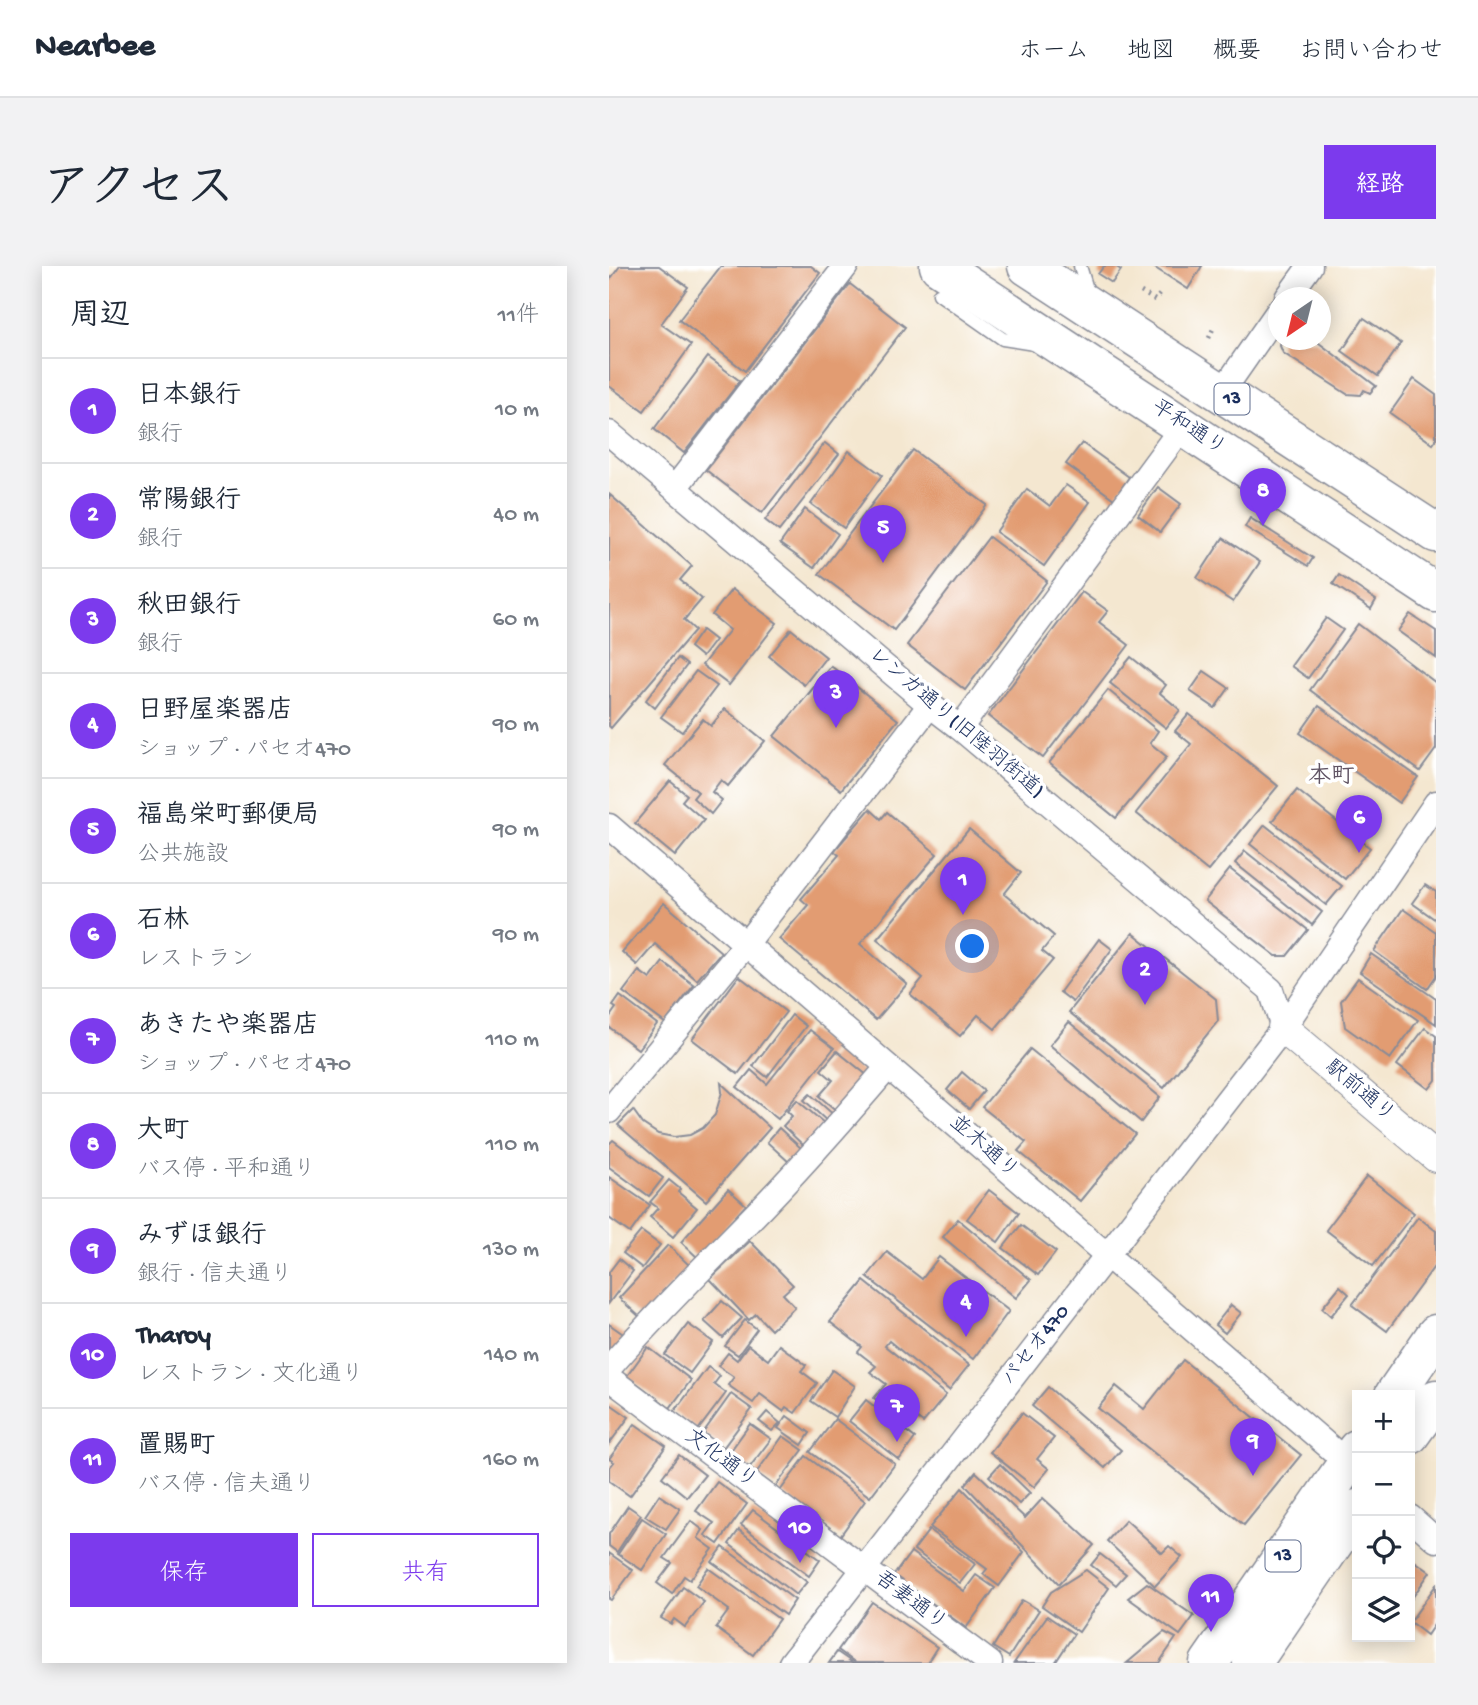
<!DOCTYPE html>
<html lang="ja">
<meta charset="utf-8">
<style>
:root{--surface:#fff;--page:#f2f2f3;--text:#1f2937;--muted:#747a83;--line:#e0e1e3;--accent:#7c3aed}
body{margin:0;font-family:"Gochi Hand","Klee One",sans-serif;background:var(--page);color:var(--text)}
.controls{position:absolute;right:21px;bottom:21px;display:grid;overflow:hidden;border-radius:0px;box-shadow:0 4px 18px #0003}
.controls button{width:63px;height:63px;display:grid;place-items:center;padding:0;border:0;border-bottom:2px solid var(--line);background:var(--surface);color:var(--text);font:35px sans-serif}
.compass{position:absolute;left:659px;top:21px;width:63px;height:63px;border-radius:50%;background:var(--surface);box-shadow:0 4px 18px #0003;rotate:215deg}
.you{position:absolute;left:364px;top:681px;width:24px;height:24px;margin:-18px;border:5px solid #fff;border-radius:50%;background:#1a73e8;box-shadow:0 0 0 10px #1a73e833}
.badge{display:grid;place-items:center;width:46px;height:46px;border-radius:50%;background:var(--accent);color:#fff;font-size:23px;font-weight:700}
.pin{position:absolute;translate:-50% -58px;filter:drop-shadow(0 2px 4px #0008)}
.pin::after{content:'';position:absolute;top:37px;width:24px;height:21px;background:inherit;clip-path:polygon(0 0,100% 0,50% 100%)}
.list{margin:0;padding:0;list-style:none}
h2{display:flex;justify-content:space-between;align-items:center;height:91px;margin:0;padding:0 28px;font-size:30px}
h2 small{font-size:23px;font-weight:400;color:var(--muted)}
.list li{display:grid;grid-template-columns:46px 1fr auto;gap:21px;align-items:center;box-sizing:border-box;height:105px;padding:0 28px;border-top:2px solid var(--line)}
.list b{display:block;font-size:26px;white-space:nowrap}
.list p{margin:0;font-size:23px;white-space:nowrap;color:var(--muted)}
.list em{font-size:23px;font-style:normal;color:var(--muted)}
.actions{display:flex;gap:14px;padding:21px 28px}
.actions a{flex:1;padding:16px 0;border:2px solid var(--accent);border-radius:0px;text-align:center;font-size:24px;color:var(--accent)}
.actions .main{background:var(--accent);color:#fff}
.icon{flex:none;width:38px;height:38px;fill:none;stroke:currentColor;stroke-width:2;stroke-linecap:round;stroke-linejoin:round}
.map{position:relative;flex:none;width:827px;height:1397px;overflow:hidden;border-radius:0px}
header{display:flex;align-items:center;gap:42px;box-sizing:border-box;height:98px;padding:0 35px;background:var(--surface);border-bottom:2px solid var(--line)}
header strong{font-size:33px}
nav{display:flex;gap:38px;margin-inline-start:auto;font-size:24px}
.intro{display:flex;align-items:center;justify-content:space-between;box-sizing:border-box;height:168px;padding:0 42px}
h1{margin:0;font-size:49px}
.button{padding:18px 32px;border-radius:0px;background:var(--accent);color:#fff;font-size:24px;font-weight:700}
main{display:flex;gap:42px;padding:0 42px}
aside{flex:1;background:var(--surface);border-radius:0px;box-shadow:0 4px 18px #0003}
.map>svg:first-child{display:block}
.building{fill:#e29c72}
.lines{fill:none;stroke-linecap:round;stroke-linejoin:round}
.service-casing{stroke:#888b97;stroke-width:15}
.minor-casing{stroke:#888b97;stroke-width:27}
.tertiary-casing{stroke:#888b97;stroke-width:32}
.trunk-casing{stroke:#888b97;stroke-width:41}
.path{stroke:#888b97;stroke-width:4.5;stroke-dasharray:2 5;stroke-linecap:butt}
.service{stroke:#fff;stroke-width:12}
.minor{stroke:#fff;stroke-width:24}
.tertiary{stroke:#fff;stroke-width:30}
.trunk{stroke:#fff;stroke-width:38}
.labels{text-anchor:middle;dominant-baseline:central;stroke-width:7;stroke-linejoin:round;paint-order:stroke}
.shield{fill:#fff;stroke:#5f6d8e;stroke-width:2}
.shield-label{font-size:19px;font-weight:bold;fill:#1b2f5e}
.street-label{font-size:21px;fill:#1b2f5e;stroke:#fff}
.neighbourhood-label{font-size:23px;font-weight:bold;fill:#615565;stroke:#fff}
</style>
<header>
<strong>Nearbee</strong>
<nav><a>ホーム</a><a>地図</a><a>概要</a><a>お問い合わせ</a></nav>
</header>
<div class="intro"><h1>アクセス</h1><a class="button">経路</a></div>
<main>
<aside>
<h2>周辺<small>11件</small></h2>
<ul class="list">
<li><span class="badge">1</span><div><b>日本銀行</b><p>銀行</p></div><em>10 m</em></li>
<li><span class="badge">2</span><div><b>常陽銀行</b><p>銀行</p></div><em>40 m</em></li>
<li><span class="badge">3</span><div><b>秋田銀行</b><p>銀行</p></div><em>60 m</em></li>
<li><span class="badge">4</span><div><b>日野屋楽器店</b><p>ショップ · パセオ470</p></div><em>90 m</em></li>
<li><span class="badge">5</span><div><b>福島栄町郵便局</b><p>公共施設</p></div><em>90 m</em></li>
<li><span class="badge">6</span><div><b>石林</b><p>レストラン</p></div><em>90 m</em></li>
<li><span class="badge">7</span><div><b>あきたや楽器店</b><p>ショップ · パセオ470</p></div><em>110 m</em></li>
<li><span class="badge">8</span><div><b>大町</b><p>バス停 · 平和通り</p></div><em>110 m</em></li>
<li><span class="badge">9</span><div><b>みずほ銀行</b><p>銀行 · 信夫通り</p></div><em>130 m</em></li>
<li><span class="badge">10</span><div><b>Tharoy</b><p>レストラン · 文化通り</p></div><em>140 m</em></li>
<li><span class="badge">11</span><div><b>置賜町</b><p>バス停 · 信夫通り</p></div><em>160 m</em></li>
</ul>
<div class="actions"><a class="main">保存</a><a>共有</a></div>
</aside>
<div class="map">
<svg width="827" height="1397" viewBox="0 0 827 1397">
<rect width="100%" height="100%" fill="#fff"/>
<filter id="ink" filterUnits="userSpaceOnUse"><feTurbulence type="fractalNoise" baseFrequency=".0143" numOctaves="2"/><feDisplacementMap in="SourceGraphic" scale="14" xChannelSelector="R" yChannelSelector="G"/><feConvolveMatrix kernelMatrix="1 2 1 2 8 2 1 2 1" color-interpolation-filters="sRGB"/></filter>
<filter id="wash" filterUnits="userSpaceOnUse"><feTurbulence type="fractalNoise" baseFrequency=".00686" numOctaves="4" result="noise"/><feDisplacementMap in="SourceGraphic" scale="28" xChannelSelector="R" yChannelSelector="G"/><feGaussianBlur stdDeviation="1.57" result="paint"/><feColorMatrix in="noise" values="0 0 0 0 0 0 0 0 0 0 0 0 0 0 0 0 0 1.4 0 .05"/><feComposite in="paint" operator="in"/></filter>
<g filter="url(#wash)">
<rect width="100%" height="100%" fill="#f4e7d0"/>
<g id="blocks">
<!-- building -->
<g class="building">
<polygon points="11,0 50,0 79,21 52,58 82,79 35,145 0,120 0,15"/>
<polygon points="112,0 202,0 211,7 136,105 70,54"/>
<polygon points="495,0 506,0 512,4 503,17 489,8"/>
<polygon points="543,0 593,0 579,23"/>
<polygon points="241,18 296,61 153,247 97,204"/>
<polygon points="755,52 792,77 769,110 733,85"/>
<polygon points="672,74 706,74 767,120 761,127 755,124 752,129 738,128 674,87 671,80"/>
<polygon points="99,91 131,115 75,187 45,163"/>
<polygon points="805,113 827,129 827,174 824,178 781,147"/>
<polygon points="216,177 230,188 170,265 156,254"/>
<polygon points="473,177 520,211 505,233 457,198"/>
<polygon points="304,184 378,239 285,364 210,308"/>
<polygon points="240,185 273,209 235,262 202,238"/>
<polygon points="457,219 481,236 435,300 387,266 418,223 441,240"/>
<polygon points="549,221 572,238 551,266 529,249"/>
<polygon points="0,228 83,300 71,314 93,333 75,354 86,364 2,462 0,460"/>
<polygon points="196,243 229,268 205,302 171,278"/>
<polygon points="641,252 704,292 699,300 636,261"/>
<polygon points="380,271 438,315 356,424 298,379"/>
<polygon points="614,272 651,296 624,336 588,312"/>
<polygon points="730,309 767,334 762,343 724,318"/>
<polygon points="123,323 168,357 120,419 93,399 121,364 103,349"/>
<polygon points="473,326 499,345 490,356 520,379 434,492 379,450"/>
<polygon points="801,348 827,365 827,392 789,365"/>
<polygon points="717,352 734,364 699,412 682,400"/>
<polygon points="749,358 827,417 827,483 811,505 701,424"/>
<polygon points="182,363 217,391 195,419 160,390"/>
<polygon points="93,364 106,374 93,391 81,381"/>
<polygon points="522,391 557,419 551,427 571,444 557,462 501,417"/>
<polygon points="69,392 78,399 46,442 37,434"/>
<polygon points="222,400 289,454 232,524 165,470"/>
<polygon points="87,405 108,420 73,466 52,451"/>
<polygon points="595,405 620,422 606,442 581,425"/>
<polygon points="499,424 549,465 541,477 558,491 507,552 440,497"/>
<polygon points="710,440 809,511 790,537 691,467"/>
<polygon points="116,443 156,475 119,520 112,514 103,526 113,534 102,548 84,532 89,526 56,499 94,453 102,460"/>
<polygon points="580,448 669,520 599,605 527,547 582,478 566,465"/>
<polygon points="61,515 78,529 73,535 95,554 66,590 26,557"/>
<polygon points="688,524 761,582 736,613 663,555"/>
<polygon points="261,543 272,553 278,546 328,588 251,678 298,718 267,754 170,673 199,639 192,633 230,589 225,585"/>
<polygon points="656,559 733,620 717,639 641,578"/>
<polygon points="360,563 412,607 395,628 445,670 433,685 444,694 386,763 369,749 351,770 301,728 314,712 268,673"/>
<polygon points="636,585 713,646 703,659 626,597"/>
<polygon points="621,603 699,664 678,690 667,690 596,635"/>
<polygon points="816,619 827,626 827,654 803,637"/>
<polygon points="55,637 112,686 88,714 46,678 28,699 13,686"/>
<polygon points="794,643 827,666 827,710 818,723 765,685"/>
<polygon points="524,667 607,733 609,755 555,822 460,746"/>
<polygon points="490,673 503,683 464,736 451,726"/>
<polygon points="762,688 827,733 827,758 751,706"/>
<polygon points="54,696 85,719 56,757 14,726 30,705 41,713"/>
<polygon points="130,710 177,746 129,808 83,773"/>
<polygon points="749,712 809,754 781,793 736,761 732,735"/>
<polygon points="11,730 48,758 29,783 0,761 0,752 7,742 4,740"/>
<polygon points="183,749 197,760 158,811 144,800"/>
<polygon points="460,756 551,831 532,856 441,779"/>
<polygon points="816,762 827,770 827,814 820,823 788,799"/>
<polygon points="201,764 225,782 169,853 128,821 142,804 158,818"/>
<polygon points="421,783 526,868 471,935 409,885 417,876 373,841"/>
<polygon points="228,785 259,810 229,846 210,830 224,814 212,804"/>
<polygon points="353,806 375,825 360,843 338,824"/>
<polygon points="112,817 161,862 97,935 9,859 24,844 34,858 49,868 65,871 81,869 94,862 106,849 113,826"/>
<polygon points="201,828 226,850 220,857 195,834"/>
<polygon points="188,834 215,857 195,880 174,860 183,850 178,845"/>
<polygon points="170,862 193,883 181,897 158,876"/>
<polygon points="4,874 54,912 40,930 0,901 0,878"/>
<polygon points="758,910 805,947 764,1000 717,964"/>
<polygon points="0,911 41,939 21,967 0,952"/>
<polygon points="60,914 71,923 69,926 88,942 64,971 41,951 49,942 41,936"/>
<polygon points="119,923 137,939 89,992 72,976"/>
<polygon points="380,924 410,947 389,976 358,953"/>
<polygon points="809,951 827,965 827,998 778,1065 743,1039"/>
<polygon points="349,953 422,1014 407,1032 334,971"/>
<polygon points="412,959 447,986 429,1009 394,982"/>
<polygon points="32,965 51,979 33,1002 14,987"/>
<polygon points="141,975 184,1019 174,1028 186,1041 162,1064 147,1048 140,1054 101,1013"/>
<polygon points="59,979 81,1000 32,1052 10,1032"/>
<polygon points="278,986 313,1013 330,991 400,1045 364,1093 258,1011"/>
<polygon points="10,993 24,1005 0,1037 0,1006"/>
<polygon points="255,1015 360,1099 340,1124 280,1075 276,1080 337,1129 314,1157 307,1152 301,1160 265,1132 277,1118 261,1106 267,1100 249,1086 253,1081 221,1056"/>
<polygon points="731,1020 740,1028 722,1050 713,1042"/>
<polygon points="113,1035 133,1052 114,1072 95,1055"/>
<polygon points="622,1039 632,1047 616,1067 606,1059"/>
<polygon points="136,1054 148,1063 129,1089 116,1080"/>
<polygon points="0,1058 17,1070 0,1093"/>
<polygon points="79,1058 104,1076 81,1107 56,1089"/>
<polygon points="139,1079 159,1094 170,1079 197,1099 192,1105 208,1117 186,1147 177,1141 174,1145 151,1128 144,1137 119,1119 125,1111 109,1100 119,1087 128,1094"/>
<polygon points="39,1081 82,1114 61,1142 18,1110"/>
<polygon points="574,1094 692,1189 635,1259 489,1142 507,1120 535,1143"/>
<polygon points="99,1101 111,1110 105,1118 117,1127 89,1164 65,1146"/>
<polygon points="223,1104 246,1120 226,1151 202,1135"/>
<polygon points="439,1121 512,1184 496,1202 423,1140"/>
<polygon points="122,1128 143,1143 114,1182 94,1167"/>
<polygon points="257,1134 306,1172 290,1194 240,1155"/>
<polygon points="0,1137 20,1151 0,1178"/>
<polygon points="158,1146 171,1157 163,1165 150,1155"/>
<polygon points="413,1147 445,1172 428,1193 440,1203 425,1221 381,1186"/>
<polygon points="178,1150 201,1167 193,1179 169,1162"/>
<polygon points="226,1153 286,1198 261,1231 201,1186"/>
<polygon points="26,1158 57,1180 21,1230 0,1215 0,1202 5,1196 0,1193"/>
<polygon points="141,1158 162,1173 140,1202 120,1187"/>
<polygon points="174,1170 194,1184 166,1221 147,1207"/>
<polygon points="70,1189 96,1209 78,1231 53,1211"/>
<polygon points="197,1190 256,1235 231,1270 171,1225"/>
<polygon points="391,1198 421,1227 410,1238 380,1210"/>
<polygon points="367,1206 416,1252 434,1232 485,1279 450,1318 356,1219"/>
<polygon points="108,1216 138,1238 109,1278 96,1269 105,1257 87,1245"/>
<polygon points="353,1222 415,1286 390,1320 374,1308 378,1303 321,1261"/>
<polygon points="50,1229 71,1243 57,1263 36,1250"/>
<polygon points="19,1240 32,1249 8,1286 0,1280 0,1268"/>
<polygon points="144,1244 211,1294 200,1310 132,1259"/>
<polygon points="33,1252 57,1268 33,1304 9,1288"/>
<polygon points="517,1254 553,1287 560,1280 573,1291 546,1320 498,1275"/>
<polygon points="82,1255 94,1264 89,1272 104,1283 81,1314 75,1310 63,1328 48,1317 63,1297 55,1292"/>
<polygon points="130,1264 198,1316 187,1329 120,1278"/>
<polygon points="320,1264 366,1298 351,1317 305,1284"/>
<polygon points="114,1281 186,1334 176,1349 103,1296"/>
<polygon points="302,1286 355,1325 367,1309 386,1322 357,1362 285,1309"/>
<polygon points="0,1287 24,1304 2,1334 0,1333"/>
<polygon points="491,1288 517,1308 507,1319 482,1299"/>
<polygon points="807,1296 821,1306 801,1335 801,1305"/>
<polygon points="99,1302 170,1353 144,1389 107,1362 120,1344 87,1320"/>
<polygon points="477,1304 500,1322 470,1366 433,1340 442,1326"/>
<polygon points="538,1317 585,1350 571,1369 519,1332"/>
<polygon points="827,1319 827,1356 818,1369 801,1356"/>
<polygon points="74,1321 95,1336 76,1361 65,1353 62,1358 52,1352"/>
<polygon points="413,1334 430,1344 400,1391 384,1381"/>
<polygon points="263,1336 328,1381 318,1397 247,1397 229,1384"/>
<polygon points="438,1350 465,1368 446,1397 405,1397"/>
<polygon points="555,1366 567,1372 550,1397 518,1397"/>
<polygon points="228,1386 244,1397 220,1397"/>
</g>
</g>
</g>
<g filter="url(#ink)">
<use href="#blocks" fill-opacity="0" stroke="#888b97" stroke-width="2"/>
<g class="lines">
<defs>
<g id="service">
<polyline points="471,0 480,30"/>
<polyline points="330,28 394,73 425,78"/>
</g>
<g id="minor">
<polyline points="678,32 701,0"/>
<polyline points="613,126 670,44"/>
<polyline points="0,167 321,439 351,462 662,724 674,762"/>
<polyline points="66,222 237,0"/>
<polyline points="351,462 574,160"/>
<polyline points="0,560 747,1204"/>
<polyline points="0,845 137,678 321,439"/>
<path d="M0,1102C43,1052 90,1006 136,959C186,908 233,855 279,801"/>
<polyline points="0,1112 381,1397"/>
<polyline points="801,1251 827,1274"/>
<polyline points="182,1397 674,762 827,537"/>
</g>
<polyline id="tertiary" points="674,762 827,891"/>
<g id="trunk">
<polyline points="330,0 827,327"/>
<polyline points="418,0 827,267"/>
<polyline points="785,1129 827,1068"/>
<polyline points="801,1169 827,1133"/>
<polyline points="600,1397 748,1183"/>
<polyline points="643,1397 748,1243"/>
</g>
</defs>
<!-- service casing -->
<use href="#service" class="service-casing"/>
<!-- minor casing -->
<use href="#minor" class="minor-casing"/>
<!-- tertiary casing -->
<use href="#tertiary" class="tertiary-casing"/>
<!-- trunk casing -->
<use href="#trunk" class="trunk-casing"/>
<!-- path -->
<g class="path">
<polyline points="532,26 546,34 552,27"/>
<polyline points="600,72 604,63"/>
</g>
<!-- service -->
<use href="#service" class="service"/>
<!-- minor -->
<use href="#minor" class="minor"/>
<!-- tertiary -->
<use href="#tertiary" class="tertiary"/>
<!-- trunk -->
<use href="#trunk" class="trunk"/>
</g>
</g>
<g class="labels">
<!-- shield labels -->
<g class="shield">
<rect x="605.5" y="117.5" width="35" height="31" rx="5"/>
<rect x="656.5" y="1274.5" width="35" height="31" rx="5"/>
</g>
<g class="shield-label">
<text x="623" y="133">13</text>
<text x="674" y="1290">13</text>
</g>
<!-- street labels -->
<g class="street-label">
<text transform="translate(579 163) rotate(33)">平和通り</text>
<text transform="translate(346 458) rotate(40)">レンガ通り(旧陸羽街道)</text>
<text transform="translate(750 826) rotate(40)">駅前通り</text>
<text transform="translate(374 882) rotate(41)">並木通り</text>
<text transform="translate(428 1080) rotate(-52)">パセオ470</text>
<text transform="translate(111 1194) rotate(37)">文化通り</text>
<text transform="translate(301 1336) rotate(37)">吾妻通り</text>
</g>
<!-- neighbourhood labels -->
<g class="neighbourhood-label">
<text x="722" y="511">本町</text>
</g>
</g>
</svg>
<div class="controls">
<button>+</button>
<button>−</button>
<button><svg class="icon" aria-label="locate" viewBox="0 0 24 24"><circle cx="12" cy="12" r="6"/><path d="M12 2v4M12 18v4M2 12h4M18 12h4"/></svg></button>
<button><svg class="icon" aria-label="layers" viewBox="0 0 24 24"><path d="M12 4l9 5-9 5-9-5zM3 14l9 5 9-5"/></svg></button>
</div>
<svg class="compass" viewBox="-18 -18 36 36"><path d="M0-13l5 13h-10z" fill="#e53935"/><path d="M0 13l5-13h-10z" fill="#747a83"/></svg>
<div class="you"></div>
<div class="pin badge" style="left:354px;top:649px">1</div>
<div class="pin badge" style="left:536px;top:739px">2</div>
<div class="pin badge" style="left:227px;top:462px">3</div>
<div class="pin badge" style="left:357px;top:1071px">4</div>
<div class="pin badge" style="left:274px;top:297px">5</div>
<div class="pin badge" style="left:750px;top:587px">6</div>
<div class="pin badge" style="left:288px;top:1176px">7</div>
<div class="pin badge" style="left:654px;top:260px">8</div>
<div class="pin badge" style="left:644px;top:1210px">9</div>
<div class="pin badge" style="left:191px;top:1297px">10</div>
<div class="pin badge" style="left:602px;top:1366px">11</div>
</div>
</main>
